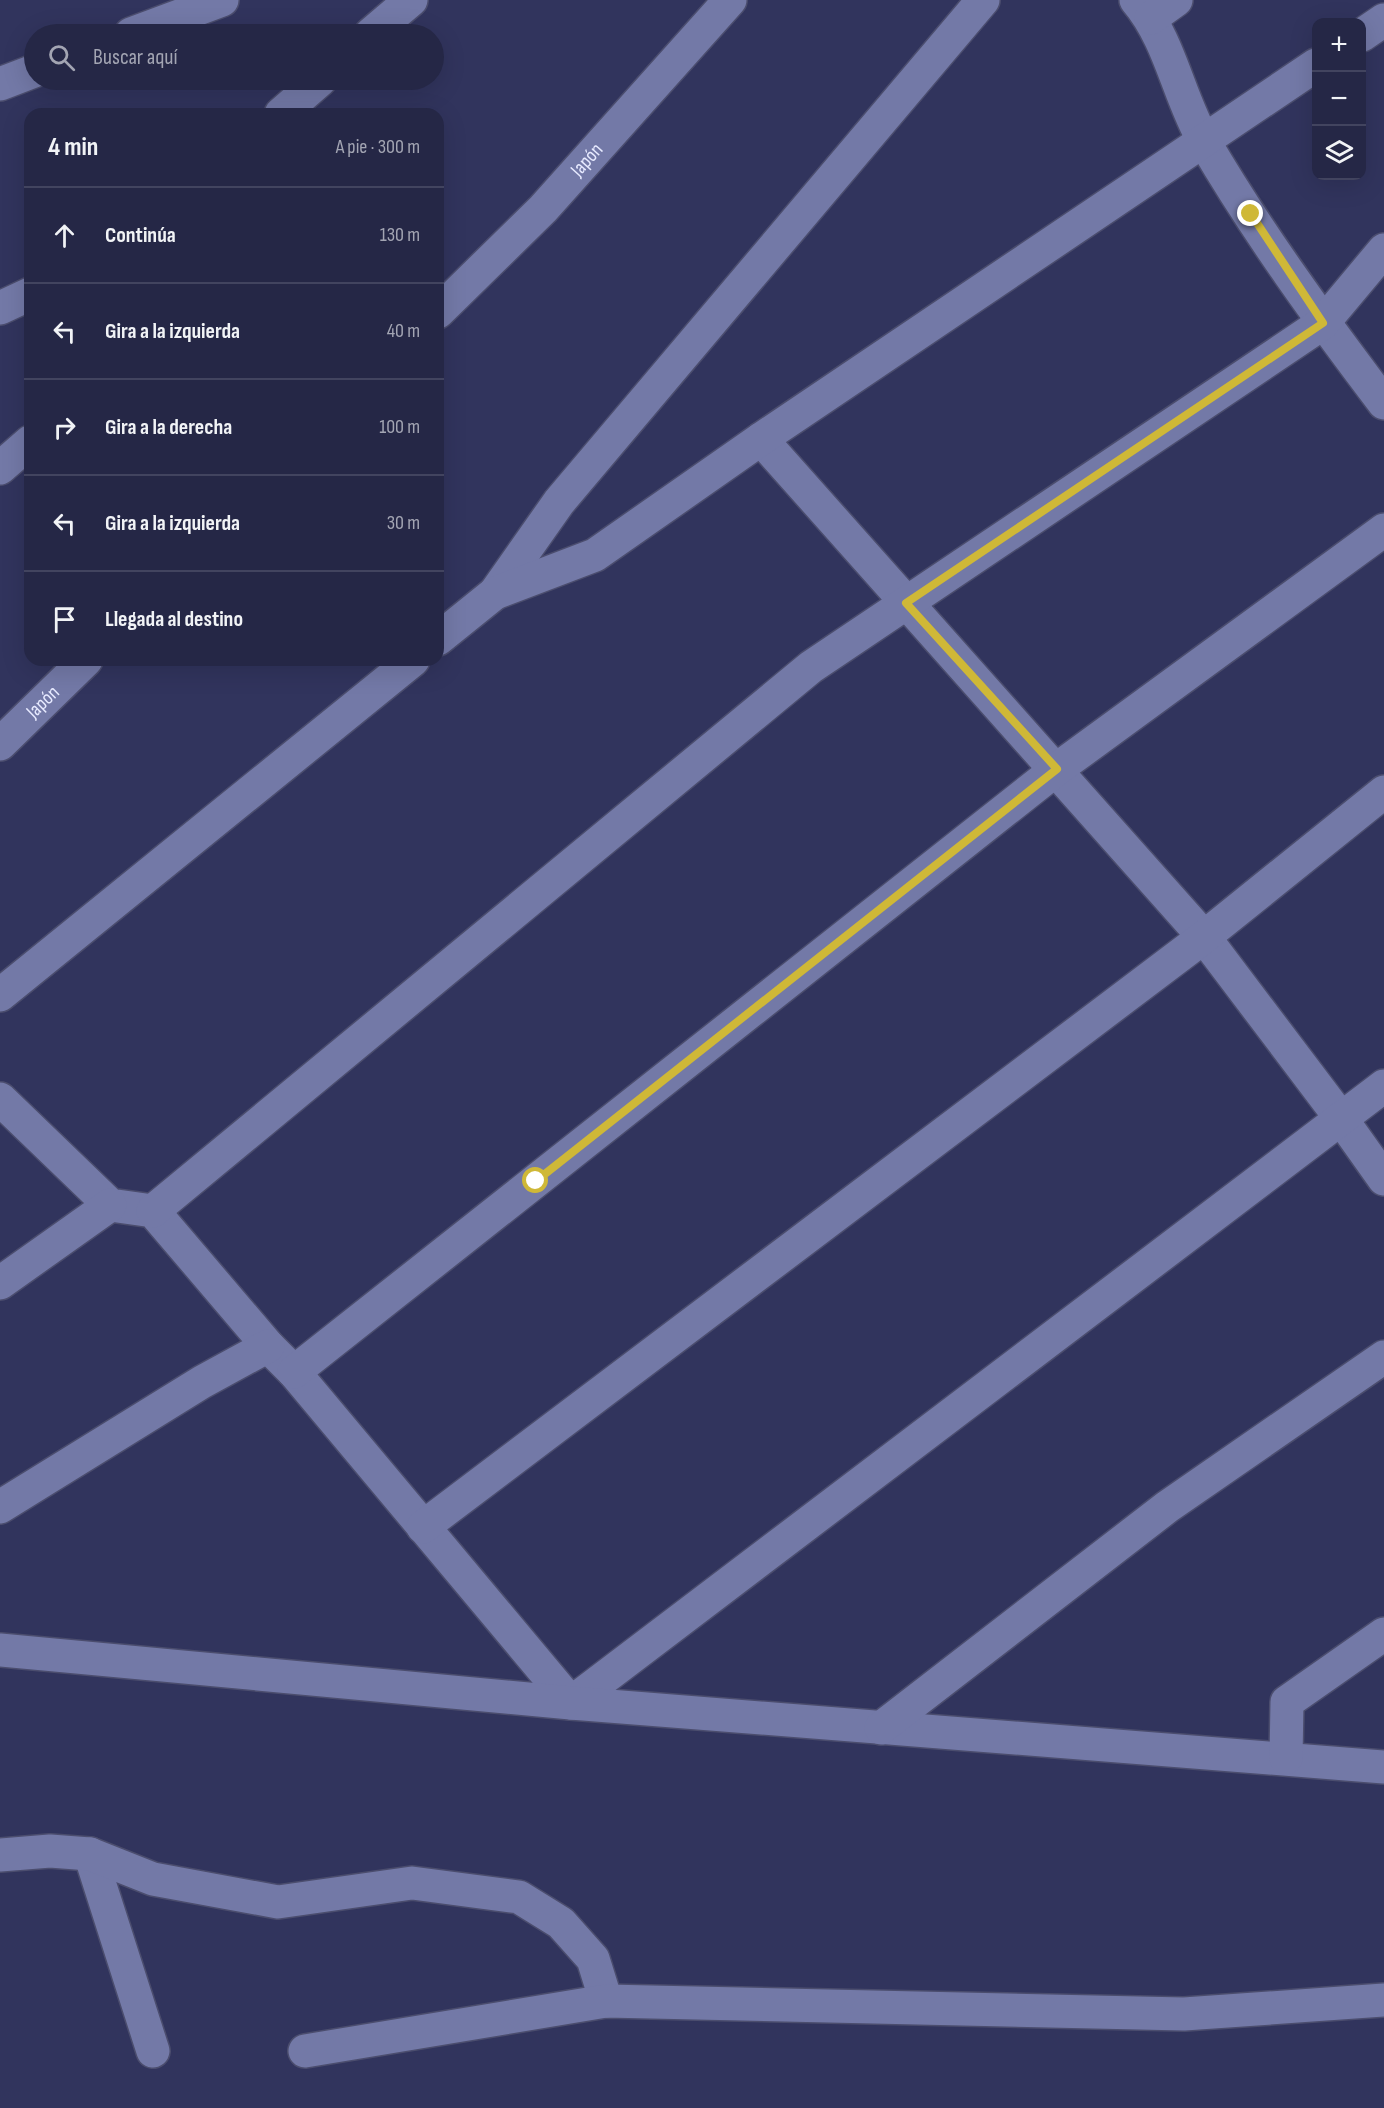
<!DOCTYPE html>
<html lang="es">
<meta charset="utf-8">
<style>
:root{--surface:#252746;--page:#2d2f4d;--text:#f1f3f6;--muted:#a3a5b3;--line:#42445f}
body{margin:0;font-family:"Sofia Sans Condensed",sans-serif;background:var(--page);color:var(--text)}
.controls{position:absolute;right:18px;top:18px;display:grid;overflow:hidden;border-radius:12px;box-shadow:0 6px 24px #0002}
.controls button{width:54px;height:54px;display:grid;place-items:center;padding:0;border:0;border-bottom:2px solid var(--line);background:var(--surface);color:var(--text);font:30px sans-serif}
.stop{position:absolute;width:18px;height:18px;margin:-14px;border:4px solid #cfb837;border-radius:50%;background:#fff}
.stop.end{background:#cfb837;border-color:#fff;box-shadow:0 2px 6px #0008}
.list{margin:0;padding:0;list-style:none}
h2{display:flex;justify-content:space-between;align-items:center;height:78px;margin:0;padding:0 24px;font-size:26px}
h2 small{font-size:20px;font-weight:400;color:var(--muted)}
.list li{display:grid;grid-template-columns:39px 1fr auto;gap:18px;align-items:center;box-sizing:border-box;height:96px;padding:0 24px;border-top:2px solid var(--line)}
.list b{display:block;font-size:22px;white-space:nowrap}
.list em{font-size:20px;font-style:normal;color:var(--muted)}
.icon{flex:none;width:33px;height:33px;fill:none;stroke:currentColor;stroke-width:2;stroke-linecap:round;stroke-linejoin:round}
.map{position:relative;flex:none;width:1384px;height:2108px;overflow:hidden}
.search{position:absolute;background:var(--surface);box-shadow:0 6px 24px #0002;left:24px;top:24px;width:420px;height:66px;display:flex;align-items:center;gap:15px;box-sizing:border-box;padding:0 21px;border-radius:33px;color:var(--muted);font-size:22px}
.panel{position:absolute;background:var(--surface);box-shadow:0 6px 24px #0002;left:24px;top:108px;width:420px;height:558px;border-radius:18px}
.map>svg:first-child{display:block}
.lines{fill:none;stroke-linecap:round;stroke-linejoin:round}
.street-casing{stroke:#4b4d6e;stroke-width:36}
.street{stroke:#7379a7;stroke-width:33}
.route{stroke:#cfb837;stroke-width:8}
.labels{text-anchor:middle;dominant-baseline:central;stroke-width:4.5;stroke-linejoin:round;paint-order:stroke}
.street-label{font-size:20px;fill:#e7eaff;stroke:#1c1e31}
</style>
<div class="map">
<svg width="1384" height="2108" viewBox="0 0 1384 2108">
<rect width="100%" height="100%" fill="#31345d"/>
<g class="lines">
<defs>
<g id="street">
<path d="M1136,0C1171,41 1178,97 1205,143C1257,232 1321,320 1384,403"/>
<polyline points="1151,18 1176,0"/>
<polyline points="131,34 222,0"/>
<polyline points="371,34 411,0"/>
<polyline points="1362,35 1384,20"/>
<polyline points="0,84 34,71"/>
<polyline points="281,114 320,80"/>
<polyline points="0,308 30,294"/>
<path id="s1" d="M438,312L543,209L730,0"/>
<polyline points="761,439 1204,937 1340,1117 1384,1179"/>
<polyline points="0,468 30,442"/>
<polyline points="495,593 559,502 983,0"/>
<polyline points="438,639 495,593 595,555 761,439 1316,65"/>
<path id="s2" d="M0,744L86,660"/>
<polyline points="0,995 413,660"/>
<polyline points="0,1099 110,1205 153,1211 268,1346 294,1372 571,1703 1384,1086"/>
<polyline points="153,1211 811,667 1323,323 1384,250"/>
<polyline points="0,1283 110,1205"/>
<polyline points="294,1372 1057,769 1384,530"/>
<polyline points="0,1507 202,1382 268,1346"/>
<polyline points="423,1527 1204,937 1384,792"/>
<polyline points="0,1650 571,1703 1384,1767"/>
<polyline points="881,1728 1167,1507 1384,1357"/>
<polyline points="1286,1758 1287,1702 1384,1634"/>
<polyline points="90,1854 153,2051"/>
<polyline points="0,1855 50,1851 90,1854 153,1879 278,1902 412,1883 519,1897 561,1923 593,1959 606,2001"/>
<polyline points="305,2051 606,2001 1184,2014 1384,2000"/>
</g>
</defs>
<!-- street casing -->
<use href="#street" class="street-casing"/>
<!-- street -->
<use href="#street" class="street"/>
</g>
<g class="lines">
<!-- route -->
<polyline class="route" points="536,1181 1057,769 906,603 1323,323 1251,214"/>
</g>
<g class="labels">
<!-- street labels -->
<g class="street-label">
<text stroke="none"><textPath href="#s1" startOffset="213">Japón</textPath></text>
<text stroke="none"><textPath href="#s2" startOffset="60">Japón</textPath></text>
</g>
</g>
</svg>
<div class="controls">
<button>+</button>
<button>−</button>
<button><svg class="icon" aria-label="layers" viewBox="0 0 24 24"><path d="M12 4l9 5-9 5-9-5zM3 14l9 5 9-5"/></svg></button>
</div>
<div class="stop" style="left:536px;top:1181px"></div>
<div class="stop end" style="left:1251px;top:214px"></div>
<div class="search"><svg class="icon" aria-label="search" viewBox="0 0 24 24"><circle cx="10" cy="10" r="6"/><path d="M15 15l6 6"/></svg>Buscar aquí</div>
<section class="panel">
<h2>4 min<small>A pie · 300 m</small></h2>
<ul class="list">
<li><svg class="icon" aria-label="ahead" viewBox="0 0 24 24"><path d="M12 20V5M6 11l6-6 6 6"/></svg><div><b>Continúa</b></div><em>130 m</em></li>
<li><svg class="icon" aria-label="left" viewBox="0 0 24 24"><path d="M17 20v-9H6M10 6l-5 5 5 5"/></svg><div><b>Gira a la izquierda</b></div><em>40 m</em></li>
<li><svg class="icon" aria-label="right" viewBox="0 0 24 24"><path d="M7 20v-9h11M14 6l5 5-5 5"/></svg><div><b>Gira a la derecha</b></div><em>100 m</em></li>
<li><svg class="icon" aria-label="left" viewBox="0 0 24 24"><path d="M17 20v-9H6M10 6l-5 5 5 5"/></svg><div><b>Gira a la izquierda</b></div><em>30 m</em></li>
<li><svg class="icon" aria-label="arrive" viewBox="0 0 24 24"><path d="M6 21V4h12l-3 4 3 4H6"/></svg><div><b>Llegada al destino</b></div></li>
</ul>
</section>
</div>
